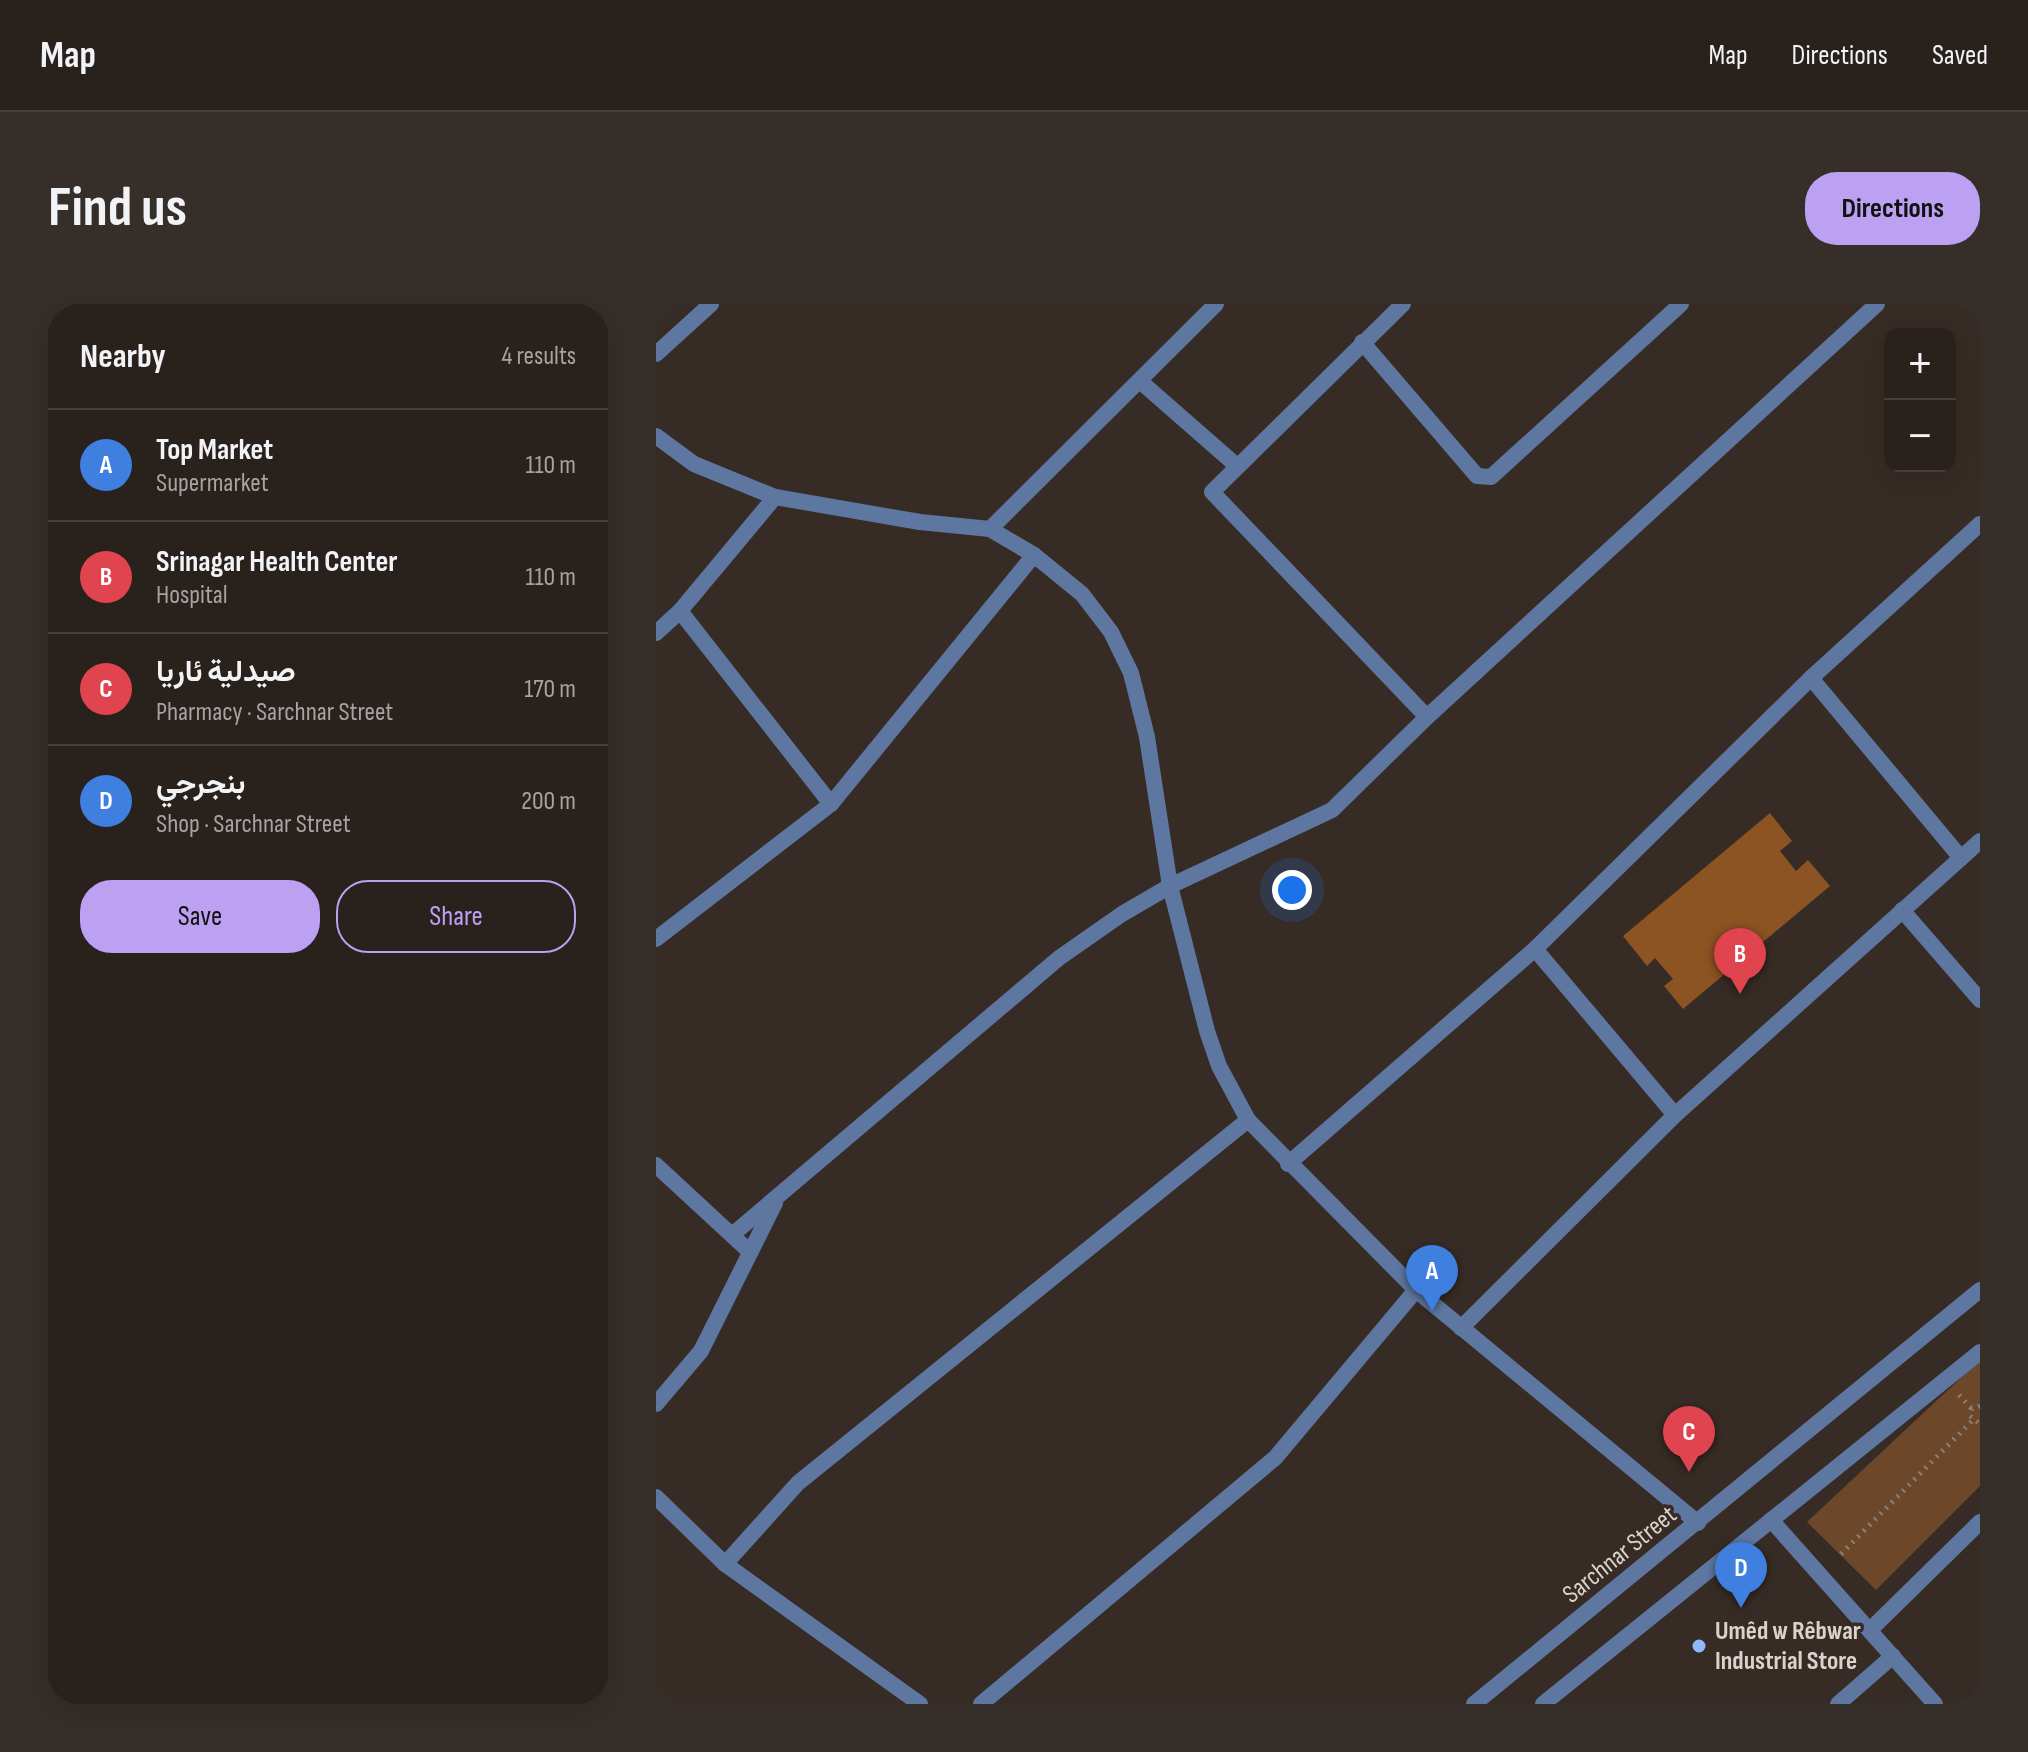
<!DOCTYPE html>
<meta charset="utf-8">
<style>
:root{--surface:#29211c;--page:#352e29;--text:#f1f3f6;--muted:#a5a3a3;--line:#453e3b;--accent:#bca0f2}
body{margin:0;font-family:"Sofia Sans Condensed",Vazirmatn,sans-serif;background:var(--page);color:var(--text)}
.controls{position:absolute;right:24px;top:24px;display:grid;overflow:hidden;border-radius:16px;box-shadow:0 8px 32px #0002}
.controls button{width:72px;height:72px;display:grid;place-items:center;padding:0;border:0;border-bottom:2px solid var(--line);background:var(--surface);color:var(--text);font:40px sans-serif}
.you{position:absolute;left:636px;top:586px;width:28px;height:28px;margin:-20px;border:6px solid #fff;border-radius:50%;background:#1a73e8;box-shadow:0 0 0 12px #1a73e833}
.badge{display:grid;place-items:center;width:52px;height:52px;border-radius:50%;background:var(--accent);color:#fff;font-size:26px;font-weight:700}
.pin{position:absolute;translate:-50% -66px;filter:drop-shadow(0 2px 4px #0008)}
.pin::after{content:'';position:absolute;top:42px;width:28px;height:24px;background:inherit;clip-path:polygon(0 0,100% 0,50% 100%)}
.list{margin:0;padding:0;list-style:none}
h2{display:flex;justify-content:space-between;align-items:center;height:104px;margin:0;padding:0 32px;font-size:34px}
h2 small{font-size:26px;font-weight:400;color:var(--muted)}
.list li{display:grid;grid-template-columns:52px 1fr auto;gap:24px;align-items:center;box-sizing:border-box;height:112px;padding:0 32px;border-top:2px solid var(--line)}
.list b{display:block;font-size:30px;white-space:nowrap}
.list p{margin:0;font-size:26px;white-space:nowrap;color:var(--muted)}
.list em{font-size:26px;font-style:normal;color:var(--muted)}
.actions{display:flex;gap:16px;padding:24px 32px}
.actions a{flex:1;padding:18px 0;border:2px solid var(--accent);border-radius:32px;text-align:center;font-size:28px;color:var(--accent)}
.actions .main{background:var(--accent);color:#111}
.map{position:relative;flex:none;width:1324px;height:1400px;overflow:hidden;border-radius:32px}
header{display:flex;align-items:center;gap:48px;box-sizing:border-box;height:112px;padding:0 40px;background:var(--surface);border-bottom:2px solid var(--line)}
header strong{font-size:38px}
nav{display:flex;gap:44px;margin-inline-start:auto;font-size:28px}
.intro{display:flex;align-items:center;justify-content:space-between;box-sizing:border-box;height:192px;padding:0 48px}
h1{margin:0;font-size:56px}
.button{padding:20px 36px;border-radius:32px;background:var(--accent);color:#111;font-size:28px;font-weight:700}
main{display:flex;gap:48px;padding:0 48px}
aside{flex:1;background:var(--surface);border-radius:32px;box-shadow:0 8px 32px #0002}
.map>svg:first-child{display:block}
.green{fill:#6d4729}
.building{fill:#8c5323}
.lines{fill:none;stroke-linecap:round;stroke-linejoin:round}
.path{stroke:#89817b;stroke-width:5;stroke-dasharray:2 6;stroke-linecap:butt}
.minor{stroke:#5e77a1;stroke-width:16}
.tertiary{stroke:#5e77a1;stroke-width:16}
.poi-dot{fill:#8fb8fd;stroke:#372c25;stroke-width:3}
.labels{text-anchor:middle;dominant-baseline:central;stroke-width:7;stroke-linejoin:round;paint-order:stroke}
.street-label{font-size:26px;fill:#d9d2cd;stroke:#372c25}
.poi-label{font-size:26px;font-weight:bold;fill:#d9d2cd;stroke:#372c25;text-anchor:start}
</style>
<header>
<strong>Map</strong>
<nav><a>Map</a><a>Directions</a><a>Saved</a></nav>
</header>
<div class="intro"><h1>Find us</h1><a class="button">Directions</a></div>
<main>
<aside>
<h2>Nearby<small>4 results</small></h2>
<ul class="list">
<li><span class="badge" style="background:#3f7fe0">A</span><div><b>Top Market</b><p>Supermarket</p></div><em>110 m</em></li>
<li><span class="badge" style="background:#e0444e">B</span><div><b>Srinagar Health Center</b><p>Hospital</p></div><em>110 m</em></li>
<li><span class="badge" style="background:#e0444e">C</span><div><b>صيدلية ئاريا</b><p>Pharmacy · Sarchnar Street</p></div><em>170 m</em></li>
<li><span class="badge" style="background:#3f7fe0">D</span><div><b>بنجرجي</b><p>Shop · Sarchnar Street</p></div><em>200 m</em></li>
</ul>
<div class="actions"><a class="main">Save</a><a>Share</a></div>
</aside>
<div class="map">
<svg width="1324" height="1400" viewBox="0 0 1324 1400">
<rect width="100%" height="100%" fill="#372c25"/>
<!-- green -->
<polygon class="green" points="1324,1056 1324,1182 1220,1286 1151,1218"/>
<!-- building -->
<polygon class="building" points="1114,509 1136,537 1124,547 1140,567 1152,556 1174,582 1027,705 1008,682 1017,675 999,654 991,662 967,632"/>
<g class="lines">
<!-- path -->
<g class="path">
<polyline points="1303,1091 1316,1105"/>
<polyline points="1324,1102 1316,1105 1314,1112 1324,1120"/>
<polyline points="1185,1250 1316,1117"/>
</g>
<!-- minor -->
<g class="minor">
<polyline points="747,0 556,188 771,413"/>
<polyline points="1319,0 1324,7"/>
<polyline points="706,38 821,172 835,173 1025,0"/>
<polyline points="0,50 55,0"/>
<polyline points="485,78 581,162"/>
<polyline points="334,225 560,0"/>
<polyline points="24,307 175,500"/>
<polyline points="0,329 24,307 119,193"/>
<polyline points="1155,374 1305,554"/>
<polyline points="1246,606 1324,696"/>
<polyline points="0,635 175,500 378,251"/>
<polyline points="879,645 1019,811"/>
<polyline points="632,860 879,645 1155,374 1324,220"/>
<polyline points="0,861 94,948"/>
<polyline points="76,931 403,654 466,610 514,582 676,506 771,413 1221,0"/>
<polyline points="805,1024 1019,811 1324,537"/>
<polyline points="0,1100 45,1047 119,899"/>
<polyline points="0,1193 69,1260 264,1400"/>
<polyline points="1115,1216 1279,1400"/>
<polyline points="69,1260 142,1179 592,816"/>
<polyline points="1214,1326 1324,1218"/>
<polyline points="325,1400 619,1154 760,986"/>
<polyline points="1182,1400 1237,1352"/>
</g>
<!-- tertiary -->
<g class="tertiary">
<polyline points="0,132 38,160 119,193 264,218 334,225 378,251 426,290 455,328 475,369 491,433 514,582 551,727 563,762 592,816 760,986 1042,1219"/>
<polyline points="818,1400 1324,986"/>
<polyline points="887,1400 1324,1048"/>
</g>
</g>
<!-- markers -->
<circle class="poi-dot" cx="1043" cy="1342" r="8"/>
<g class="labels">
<!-- street labels -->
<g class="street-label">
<text transform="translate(964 1251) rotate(-39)">Sarchnar Street</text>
</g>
<!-- poi labels -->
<g class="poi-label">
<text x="1059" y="1327">Umêd w Rêbwar<tspan x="1059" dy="30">Industrial Store</tspan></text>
</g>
</g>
</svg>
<div class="controls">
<button>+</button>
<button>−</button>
</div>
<div class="you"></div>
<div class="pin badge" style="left:776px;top:1007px;background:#3f7fe0">A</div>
<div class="pin badge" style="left:1084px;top:690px;background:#e0444e">B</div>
<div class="pin badge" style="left:1033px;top:1168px;background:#e0444e">C</div>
<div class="pin badge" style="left:1085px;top:1304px;background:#3f7fe0">D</div>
</div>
</main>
